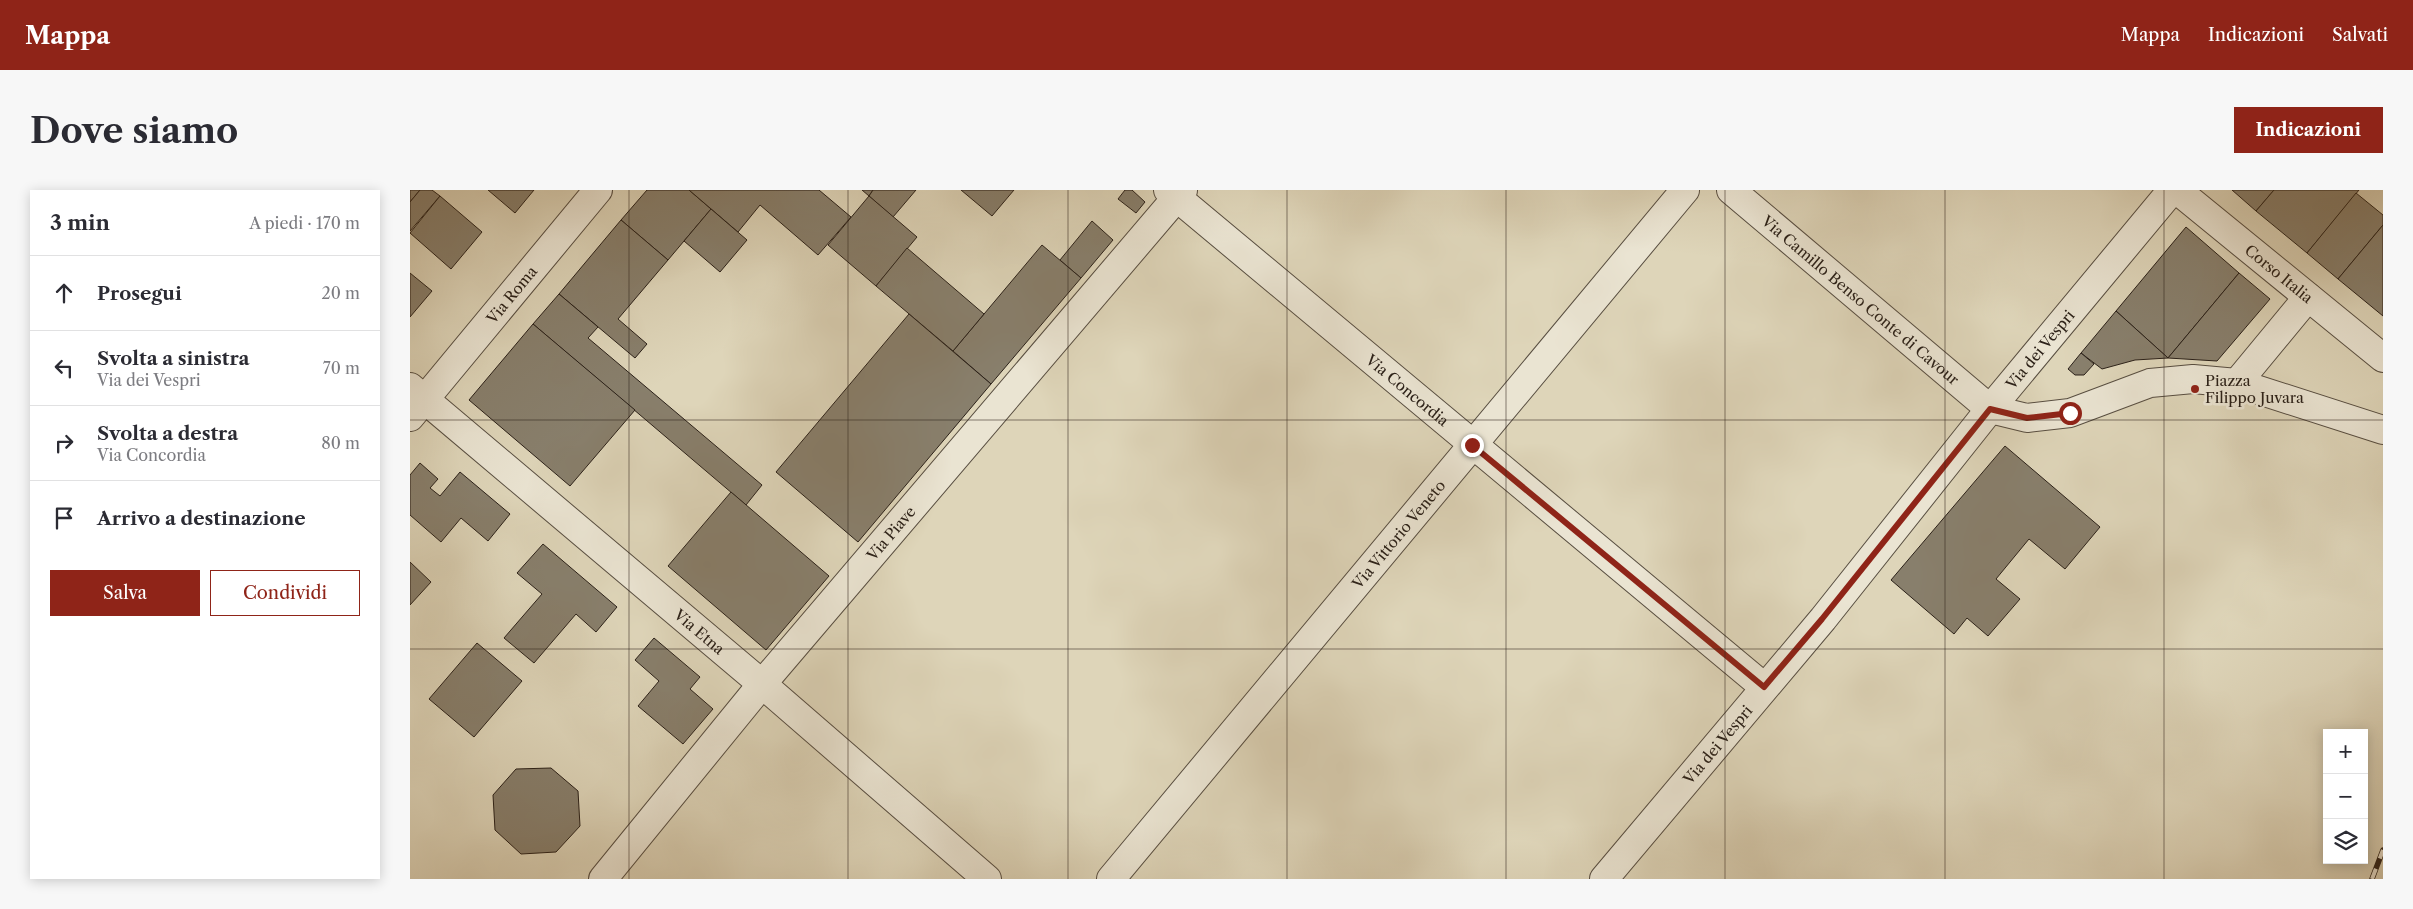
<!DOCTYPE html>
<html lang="it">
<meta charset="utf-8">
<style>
:root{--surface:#fff;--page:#f7f7f7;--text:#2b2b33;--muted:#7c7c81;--line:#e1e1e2;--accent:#8f2418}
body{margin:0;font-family:"Libre Caslon Text",serif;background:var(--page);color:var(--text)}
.controls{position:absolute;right:15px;bottom:15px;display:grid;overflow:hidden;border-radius:0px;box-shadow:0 2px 12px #0003}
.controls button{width:45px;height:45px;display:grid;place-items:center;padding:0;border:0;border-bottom:1px solid var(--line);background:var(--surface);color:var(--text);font:25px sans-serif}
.stop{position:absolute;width:15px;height:15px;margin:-11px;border:4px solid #8f2418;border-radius:50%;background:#fff}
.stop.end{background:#8f2418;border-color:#fff;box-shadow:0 1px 5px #0008}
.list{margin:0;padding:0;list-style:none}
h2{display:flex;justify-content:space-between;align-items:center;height:65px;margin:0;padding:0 20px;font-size:21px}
h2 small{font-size:16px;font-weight:400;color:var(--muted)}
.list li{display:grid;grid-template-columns:32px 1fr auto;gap:15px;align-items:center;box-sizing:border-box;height:75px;padding:0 20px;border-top:1px solid var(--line)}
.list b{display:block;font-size:19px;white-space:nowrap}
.list p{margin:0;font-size:16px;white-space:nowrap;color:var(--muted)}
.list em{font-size:16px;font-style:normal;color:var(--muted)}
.actions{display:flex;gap:10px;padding:15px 20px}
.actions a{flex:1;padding:11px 0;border:1px solid var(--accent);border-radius:0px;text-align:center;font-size:18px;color:var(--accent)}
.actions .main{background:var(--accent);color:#fff}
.icon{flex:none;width:28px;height:28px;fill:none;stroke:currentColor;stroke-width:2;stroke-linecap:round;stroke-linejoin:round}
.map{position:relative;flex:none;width:1973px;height:689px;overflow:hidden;border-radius:0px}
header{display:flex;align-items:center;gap:30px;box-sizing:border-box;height:70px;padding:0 25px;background:var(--accent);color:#fff}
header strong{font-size:24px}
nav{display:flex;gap:28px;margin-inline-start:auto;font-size:18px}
.intro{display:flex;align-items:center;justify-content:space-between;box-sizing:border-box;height:120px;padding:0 30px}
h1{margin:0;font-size:35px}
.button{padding:12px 22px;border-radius:0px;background:var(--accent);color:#fff;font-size:18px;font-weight:700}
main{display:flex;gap:30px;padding:0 30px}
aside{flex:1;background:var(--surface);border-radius:0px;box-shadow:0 2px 12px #0003}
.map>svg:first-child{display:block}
.building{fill:#887f6c;stroke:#2b2119}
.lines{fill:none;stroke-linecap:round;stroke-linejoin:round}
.minor-casing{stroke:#584e41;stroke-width:30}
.tertiary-casing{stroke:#584e41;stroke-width:30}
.minor{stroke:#eae4d2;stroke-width:28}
.tertiary{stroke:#eae4d2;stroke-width:28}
.rail-casing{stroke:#2b2119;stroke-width:5.5}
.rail{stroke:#eae4d2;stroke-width:4;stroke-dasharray:11;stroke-linecap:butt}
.route{stroke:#8f2418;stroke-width:6}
.grid{fill:none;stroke:#2b2119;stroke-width:1;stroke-opacity:0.55}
.poi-dot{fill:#8f2418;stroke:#eae4d2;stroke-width:2}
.labels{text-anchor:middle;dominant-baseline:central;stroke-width:5;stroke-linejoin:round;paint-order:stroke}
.street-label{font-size:15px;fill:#2b2119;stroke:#eae4d2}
.poi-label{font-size:15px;fill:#2b2119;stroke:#eae4d2;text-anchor:start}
</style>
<header>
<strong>Mappa</strong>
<nav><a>Mappa</a><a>Indicazioni</a><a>Salvati</a></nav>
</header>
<div class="intro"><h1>Dove siamo</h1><a class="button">Indicazioni</a></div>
<main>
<aside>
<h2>3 min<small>A piedi · 170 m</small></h2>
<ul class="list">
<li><svg class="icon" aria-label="ahead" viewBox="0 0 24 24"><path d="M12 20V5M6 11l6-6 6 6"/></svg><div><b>Prosegui</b></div><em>20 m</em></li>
<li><svg class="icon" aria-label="left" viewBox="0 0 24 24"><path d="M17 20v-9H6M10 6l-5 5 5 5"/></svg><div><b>Svolta a sinistra</b><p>Via dei Vespri</p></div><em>70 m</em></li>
<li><svg class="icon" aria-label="right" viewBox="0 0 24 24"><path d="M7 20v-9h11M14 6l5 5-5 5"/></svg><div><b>Svolta a destra</b><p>Via Concordia</p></div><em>80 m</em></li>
<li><svg class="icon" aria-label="arrive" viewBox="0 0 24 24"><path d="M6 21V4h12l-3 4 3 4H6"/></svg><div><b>Arrivo a destinazione</b></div></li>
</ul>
<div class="actions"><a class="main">Salva</a><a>Condividi</a></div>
</aside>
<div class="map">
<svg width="1973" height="689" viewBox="0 0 1973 689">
<rect width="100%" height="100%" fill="#ded5b9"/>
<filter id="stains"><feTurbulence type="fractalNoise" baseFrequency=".004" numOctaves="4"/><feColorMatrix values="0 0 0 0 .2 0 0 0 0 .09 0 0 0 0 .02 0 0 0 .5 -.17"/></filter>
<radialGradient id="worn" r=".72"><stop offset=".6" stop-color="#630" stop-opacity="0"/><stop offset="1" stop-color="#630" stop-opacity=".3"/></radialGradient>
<!-- building -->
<g class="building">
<polygon points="0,0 10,0 0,12"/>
<polygon points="10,0 22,0 30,6 0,41 0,12"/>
<polygon points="78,0 124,0 105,23"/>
<polygon points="237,0 279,0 301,19 258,70 211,30"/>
<polygon points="279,0 409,0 441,27 408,65 350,15 328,42"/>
<polygon points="452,0 463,0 459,6"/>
<polygon points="463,0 506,0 483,27 459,6"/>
<polygon points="551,0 604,0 582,26"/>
<polygon points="715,0 722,0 735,12 726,23 708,9"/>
<polygon points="1822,0 1864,0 1846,21"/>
<polygon points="1864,0 1949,0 1897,63 1846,21"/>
<polygon points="1946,3 1973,25 1973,35 1928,89 1897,63"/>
<polygon points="30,6 72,42 41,79 0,43"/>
<polygon points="459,6 507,47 466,96 418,55"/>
<polygon points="301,19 337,50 310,82 274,51"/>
<polygon points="211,30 258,70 208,129 237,154 225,168 149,104"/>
<polygon points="682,31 703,50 671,88 650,70"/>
<polygon points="1973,35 1973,126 1928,89"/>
<polygon points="1776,37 1829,83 1758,168 1706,121"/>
<polygon points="632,55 671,88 581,194 543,161"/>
<polygon points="497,58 574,124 543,161 466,96"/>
<polygon points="0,83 22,101 0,127"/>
<polygon points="1829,83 1860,109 1807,171 1758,168"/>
<polygon points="149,104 188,137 178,148 352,295 336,315 123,134"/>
<polygon points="1706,121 1758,168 1725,170 1692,179 1671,163"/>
<polygon points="499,124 581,194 448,352 366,282"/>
<polygon points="123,134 225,220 160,296 59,210"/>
<polygon points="1671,163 1684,174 1674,185 1665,185 1658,179"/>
<polygon points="1595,256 1690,337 1655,379 1619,349 1586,389 1610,409 1578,446 1557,428 1544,444 1481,390"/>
<polygon points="10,273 28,289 20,298 30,306 50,282 100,324 78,351 51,328 31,352 0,325 0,285"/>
<polygon points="321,302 419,386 356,460 258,376"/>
<polygon points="133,354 207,417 186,442 166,424 124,473 94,448 132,404 107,383"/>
<polygon points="0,372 21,392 0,415"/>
<polygon points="244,448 290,487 280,499 303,519 273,554 228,516 249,491 225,470"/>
<polygon points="67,453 112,491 64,547 19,509"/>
<polygon points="141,578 168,601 170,636 146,662 111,664 85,640 83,605 106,579"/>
</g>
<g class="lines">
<defs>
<g id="minor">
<path id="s1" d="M758,0L1354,497"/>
<path id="s2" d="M1321,0L1580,219L1617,228L1660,223L1740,193L1783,189L1827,193L1973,240"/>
<polyline points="1827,193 1898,107"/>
<path id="s3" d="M0,227L188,0"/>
<path id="s4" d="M193,689L352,494L773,0"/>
<path id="s5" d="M701,689L1275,0"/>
</g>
<g id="tertiary">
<path id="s6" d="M1767,0L1973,168"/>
<path id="s7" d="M0,197L352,494L577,689"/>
<path id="s8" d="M1194,689L1413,429L1580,219L1762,0"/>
</g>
</defs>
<!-- minor casing -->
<use href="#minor" class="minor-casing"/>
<!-- tertiary casing -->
<use href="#tertiary" class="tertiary-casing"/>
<!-- minor -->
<use href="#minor" class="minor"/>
<!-- tertiary -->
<use href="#tertiary" class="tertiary"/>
<defs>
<polyline id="rail" points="1962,689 1973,660"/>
</defs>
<!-- rail casing -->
<use href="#rail" class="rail-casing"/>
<!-- rail -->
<use href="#rail" class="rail"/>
</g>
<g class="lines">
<!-- route -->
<polyline class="route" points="1062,255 1354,497 1412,429 1580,219 1617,228 1660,223"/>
</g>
<!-- grid -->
<path class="grid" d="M219,0V689M438,0V689M658,0V689M877,0V689M1096,0V689M1315,0V689M1535,0V689M1754,0V689M0,230H1973M0,459H1973"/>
<!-- markers -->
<circle class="poi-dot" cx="1785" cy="199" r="5"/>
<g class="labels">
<!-- street labels -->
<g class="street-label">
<text stroke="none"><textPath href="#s6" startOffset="132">Corso Italia</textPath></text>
<text stroke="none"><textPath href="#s3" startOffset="159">Via Roma</textPath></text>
<text stroke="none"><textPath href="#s2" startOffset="170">Via Camillo Benso Conte di Cavour</textPath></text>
<text stroke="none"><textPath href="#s8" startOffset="686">Via dei Vespri</textPath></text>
<text stroke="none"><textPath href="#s1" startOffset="312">Via Concordia</textPath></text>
<text stroke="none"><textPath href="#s4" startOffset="450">Via Piave</textPath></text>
<text stroke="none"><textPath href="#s5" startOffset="449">Via Vittorio Veneto</textPath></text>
<text stroke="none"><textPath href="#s7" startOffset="379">Via Etna</textPath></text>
<text stroke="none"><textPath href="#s8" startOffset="176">Via dei Vespri</textPath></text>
</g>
<!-- poi labels -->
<g class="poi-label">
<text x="1795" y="190">Piazza<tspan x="1795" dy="17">Filippo Juvara</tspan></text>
</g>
</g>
<rect width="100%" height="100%" filter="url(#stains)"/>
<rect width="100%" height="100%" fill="url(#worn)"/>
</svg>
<div class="controls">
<button>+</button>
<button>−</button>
<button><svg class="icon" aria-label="layers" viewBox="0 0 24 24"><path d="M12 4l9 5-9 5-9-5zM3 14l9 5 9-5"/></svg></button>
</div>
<div class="stop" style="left:1660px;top:223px"></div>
<div class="stop end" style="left:1062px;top:255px"></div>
</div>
</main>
